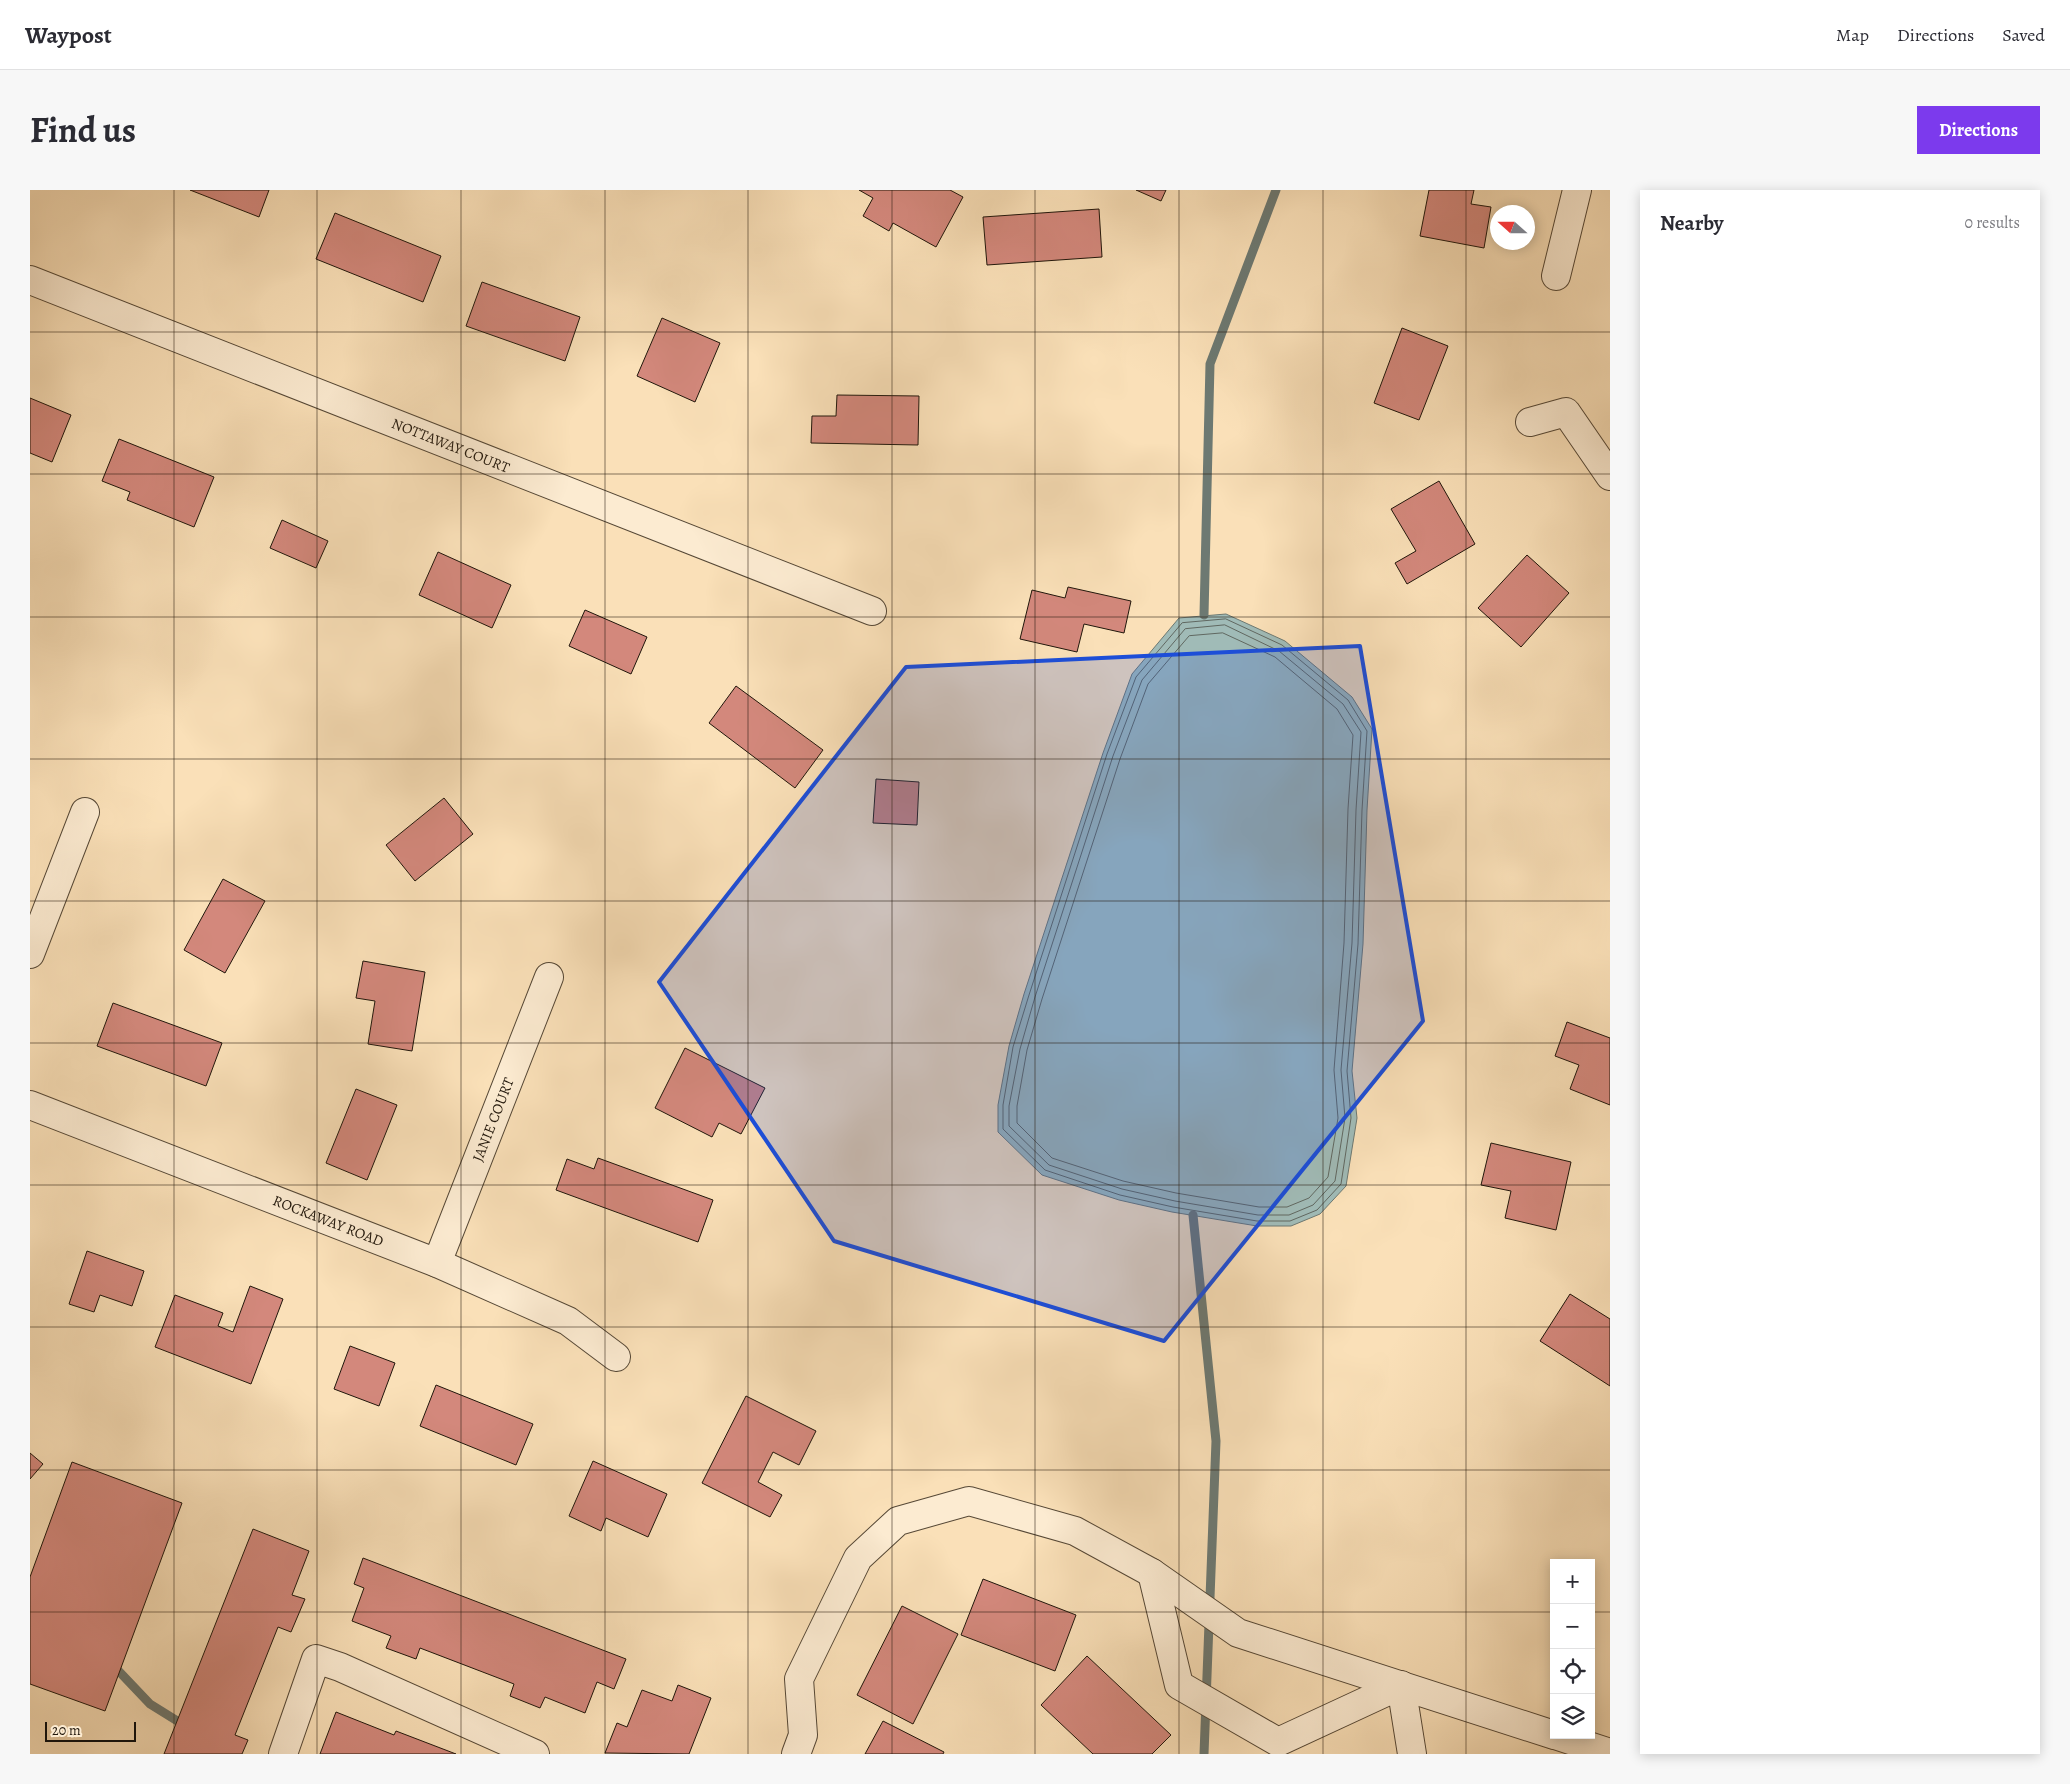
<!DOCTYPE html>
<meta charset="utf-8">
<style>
:root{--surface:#fff;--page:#f7f7f7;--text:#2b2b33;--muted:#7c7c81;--line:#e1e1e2;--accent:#7c3aed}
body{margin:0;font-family:Alegreya,serif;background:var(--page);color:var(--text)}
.controls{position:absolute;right:15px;bottom:15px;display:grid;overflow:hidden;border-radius:0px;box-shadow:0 2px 12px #0003}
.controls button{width:45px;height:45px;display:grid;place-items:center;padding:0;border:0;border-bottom:1px solid var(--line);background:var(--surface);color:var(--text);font:25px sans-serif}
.compass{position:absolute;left:1460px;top:15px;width:45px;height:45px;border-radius:50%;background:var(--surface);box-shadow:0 2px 12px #0003;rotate:291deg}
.scale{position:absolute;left:15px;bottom:12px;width:91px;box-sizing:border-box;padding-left:5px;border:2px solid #20160b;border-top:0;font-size:14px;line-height:18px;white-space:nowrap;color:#20160b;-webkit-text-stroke:4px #fcebd1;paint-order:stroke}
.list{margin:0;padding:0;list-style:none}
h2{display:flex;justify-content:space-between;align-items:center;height:65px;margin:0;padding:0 20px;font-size:21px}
h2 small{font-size:16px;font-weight:400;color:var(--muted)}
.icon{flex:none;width:28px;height:28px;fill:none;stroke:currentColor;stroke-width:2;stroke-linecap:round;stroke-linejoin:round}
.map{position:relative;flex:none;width:1580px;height:1564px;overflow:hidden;border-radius:0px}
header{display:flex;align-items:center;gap:30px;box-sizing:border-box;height:70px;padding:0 25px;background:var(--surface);border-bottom:1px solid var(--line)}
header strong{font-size:24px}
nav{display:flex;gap:28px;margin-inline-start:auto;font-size:18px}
.intro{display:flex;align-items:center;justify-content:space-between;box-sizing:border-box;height:120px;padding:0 30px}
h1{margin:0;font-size:35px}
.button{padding:12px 22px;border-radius:0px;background:var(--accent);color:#fff;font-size:18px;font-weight:700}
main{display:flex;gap:30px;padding:0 30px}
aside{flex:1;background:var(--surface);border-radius:0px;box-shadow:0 2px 12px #0003}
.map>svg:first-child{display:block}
.water{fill:#a0bbb7;stroke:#6d7972}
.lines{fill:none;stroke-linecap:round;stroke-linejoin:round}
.shore{stroke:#606861;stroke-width:1}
.stream{stroke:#6d7972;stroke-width:9}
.building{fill:#d3887c;stroke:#20160b}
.minor-casing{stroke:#564836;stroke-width:30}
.minor{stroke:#fcebd1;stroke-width:28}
.marked{fill:#1d4ed8;fill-opacity:0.2;stroke:#1d4ed8;stroke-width:4;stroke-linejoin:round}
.grid{fill:none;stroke:#20160b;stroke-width:1;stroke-opacity:0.55}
.labels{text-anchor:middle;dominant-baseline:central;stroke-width:4;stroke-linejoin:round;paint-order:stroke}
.street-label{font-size:15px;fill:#20160b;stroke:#fcebd1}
</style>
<header>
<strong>Waypost</strong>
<nav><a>Map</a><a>Directions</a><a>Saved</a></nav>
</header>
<div class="intro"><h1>Find us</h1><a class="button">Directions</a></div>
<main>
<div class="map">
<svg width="1580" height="1564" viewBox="0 0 1580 1564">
<rect width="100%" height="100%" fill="#fae0b8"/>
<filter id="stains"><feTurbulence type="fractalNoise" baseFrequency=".004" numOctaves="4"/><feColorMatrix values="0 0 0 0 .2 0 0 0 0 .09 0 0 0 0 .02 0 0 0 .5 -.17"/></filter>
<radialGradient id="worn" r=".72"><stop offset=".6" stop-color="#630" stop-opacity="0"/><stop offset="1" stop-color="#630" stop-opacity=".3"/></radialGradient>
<!-- water -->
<polygon class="water" points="1196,424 1255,451 1322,507 1342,539 1337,620 1333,754 1322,881 1327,928 1316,996 1290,1024 1261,1036 1227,1036 1142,1022 1089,1010 1012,985 968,942 968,915 979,856 994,804 1073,563 1102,484 1149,428"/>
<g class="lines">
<!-- shore -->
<g class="shore">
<polygon points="1196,429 1252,455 1318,510 1337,541 1332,620 1328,754 1317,881 1321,928 1311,994 1287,1020 1260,1031 1227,1031 1143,1017 1090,1005 1015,980 973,939 973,915 983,857 999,805 1077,564 1106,487 1152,433"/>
<polygon points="1195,435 1249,461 1313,514 1331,542 1326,620 1322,753 1311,880 1315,928 1305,991 1283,1015 1259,1025 1228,1025 1145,1011 1092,999 1019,975 979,936 979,916 990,859 1005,807 1083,566 1112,490 1155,439"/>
<polygon points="1193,443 1245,467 1307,519 1323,545 1318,619 1314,753 1304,880 1308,928 1298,987 1279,1008 1257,1017 1229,1017 1146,1003 1093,991 1022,968 987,933 987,916 997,860 1012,809 1090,569 1118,494 1159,446"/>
</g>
<!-- stream -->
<g class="stream">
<polyline points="1174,425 1180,174 1246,0"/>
<polyline points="1163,1025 1186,1251 1174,1564"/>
<polyline points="82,1474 120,1514 157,1537"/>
</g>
</g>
<!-- building -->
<g class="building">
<polygon points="160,0 239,0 229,27"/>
<polygon points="829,0 920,0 933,7 906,57 863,33 859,41 833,26 843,8"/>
<polygon points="1106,0 1136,0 1131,11"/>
<polygon points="1399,0 1444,0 1441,14 1461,17 1454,58 1390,46"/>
<polygon points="1069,19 1072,67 957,75 953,27"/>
<polygon points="305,23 411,66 393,112 286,69"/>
<polygon points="452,92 550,127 535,171 436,136"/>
<polygon points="632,128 690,153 665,212 607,186"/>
<polygon points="1372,138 1418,156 1389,230 1344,213"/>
<polygon points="807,205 889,206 888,255 781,253 782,226 806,226"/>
<polygon points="0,208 41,225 22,272 0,263"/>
<polygon points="89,249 184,287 164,337 97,310 100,302 72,291"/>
<polygon points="1409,291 1445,354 1377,394 1365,373 1386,361 1361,319"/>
<polygon points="252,330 298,351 286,378 240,358"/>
<polygon points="408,362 481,395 462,438 389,405"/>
<polygon points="1497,365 1539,403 1491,457 1448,418"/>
<polygon points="1038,397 1101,411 1094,443 1054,434 1047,462 990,449 1002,400 1035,408"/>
<polygon points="555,420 617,447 601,484 539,456"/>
<polygon points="706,496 793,560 765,598 679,533"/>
<polygon points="846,589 889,592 887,635 843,633"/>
<polygon points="414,608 443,644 385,691 356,655"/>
<polygon points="193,689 235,711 195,783 154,760"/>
<polygon points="333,771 395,782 382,861 338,854 345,811 326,808"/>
<polygon points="83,813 192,853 176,896 67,856"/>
<polygon points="1537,832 1580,848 1580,915 1540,899 1549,875 1525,866"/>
<polygon points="655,858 735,898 711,944 689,933 682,947 625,918"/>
<polygon points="326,899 367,915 337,990 296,973"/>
<polygon points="1461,953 1541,972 1526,1040 1475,1028 1481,1001 1451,995"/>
<polygon points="568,968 683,1010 668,1052 526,1000 537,969 564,979"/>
<polygon points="57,1061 114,1081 102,1116 70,1105 64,1122 39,1114"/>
<polygon points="220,1096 253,1109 221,1194 125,1157 145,1105 193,1123 188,1136 203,1142"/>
<polygon points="1540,1104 1580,1129 1580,1196 1510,1151"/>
<polygon points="320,1156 365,1173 349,1216 304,1199"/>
<polygon points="406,1195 503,1234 486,1275 390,1236"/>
<polygon points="716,1206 786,1241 769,1275 743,1262 728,1292 752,1305 740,1327 672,1293"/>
<polygon points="0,1263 13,1274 0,1289"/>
<polygon points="563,1271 637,1304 618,1347 576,1328 571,1341 539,1326"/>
<polygon points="42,1272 152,1313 75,1521 0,1494 0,1387"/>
<polygon points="223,1339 279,1361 262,1405 275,1409 261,1442 248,1437 205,1545 218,1550 212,1564 134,1564"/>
<polygon points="333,1368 596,1469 584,1499 567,1492 555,1523 515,1507 510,1518 480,1506 484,1494 390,1458 386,1469 356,1458 361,1446 322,1431 334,1398 324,1394"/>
<polygon points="953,1389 1046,1425 1025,1481 931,1445"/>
<polygon points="872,1416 928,1444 883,1534 827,1505"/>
<polygon points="1057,1466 1141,1545 1122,1564 1063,1564 1011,1515"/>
<polygon points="648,1495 681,1508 659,1564 575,1563 587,1533 597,1537 612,1500 642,1511"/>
<polygon points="306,1522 364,1545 366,1541 426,1564 290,1564"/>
<polygon points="853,1531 914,1562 913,1564 835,1564"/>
</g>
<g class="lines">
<defs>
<g id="minor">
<polyline points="1526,86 1547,0"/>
<path id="s1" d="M0,90L842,421"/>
<polyline points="1500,232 1536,222 1580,286"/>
<polyline points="0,764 55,622"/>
<path id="s2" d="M0,915L407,1073L538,1131L586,1167"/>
<path id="s3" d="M407,1073L519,787"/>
<polyline points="1122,1383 1149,1495 1248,1552 1371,1495 1382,1564"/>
<polyline points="1525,1545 1580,1563"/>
<polyline points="253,1564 286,1469 310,1477 505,1564"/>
<polyline points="766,1564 773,1545 769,1489 828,1368 868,1331 939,1311 1045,1341 1122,1383 1208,1443 1524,1545"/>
</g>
</defs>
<!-- minor casing -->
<use href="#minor" class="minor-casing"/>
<!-- minor -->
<use href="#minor" class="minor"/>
</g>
<!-- marked area -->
<path class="marked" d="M1330,456L1393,831L1134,1151L804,1051L629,792L876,477Z"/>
<!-- grid -->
<path class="grid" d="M144,0V1564M287,0V1564M431,0V1564M575,0V1564M718,0V1564M862,0V1564M1005,0V1564M1149,0V1564M1293,0V1564M1436,0V1564M0,142H1580M0,284H1580M0,427H1580M0,569H1580M0,711H1580M0,853H1580M0,995H1580M0,1137H1580M0,1280H1580M0,1422H1524M1561,1422H1580"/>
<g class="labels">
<!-- street labels -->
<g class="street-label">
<text stroke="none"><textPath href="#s1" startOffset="452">NOTTAWAY COURT</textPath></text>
<text stroke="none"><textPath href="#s3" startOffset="154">JANIE COURT</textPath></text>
<text stroke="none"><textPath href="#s2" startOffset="320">ROCKAWAY ROAD</textPath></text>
</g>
</g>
<rect width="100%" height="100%" filter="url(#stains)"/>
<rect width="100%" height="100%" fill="url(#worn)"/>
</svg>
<div class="controls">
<button>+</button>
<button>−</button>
<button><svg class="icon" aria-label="locate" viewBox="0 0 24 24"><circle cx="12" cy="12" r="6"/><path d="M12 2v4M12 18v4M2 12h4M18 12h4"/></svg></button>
<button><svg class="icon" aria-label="layers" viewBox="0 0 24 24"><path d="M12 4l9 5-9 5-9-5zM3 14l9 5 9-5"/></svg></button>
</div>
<svg class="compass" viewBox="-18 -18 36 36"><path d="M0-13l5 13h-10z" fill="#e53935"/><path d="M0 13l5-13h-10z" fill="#7c7c81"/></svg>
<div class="scale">20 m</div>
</div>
<aside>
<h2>Nearby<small>0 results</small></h2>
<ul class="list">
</ul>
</aside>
</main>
